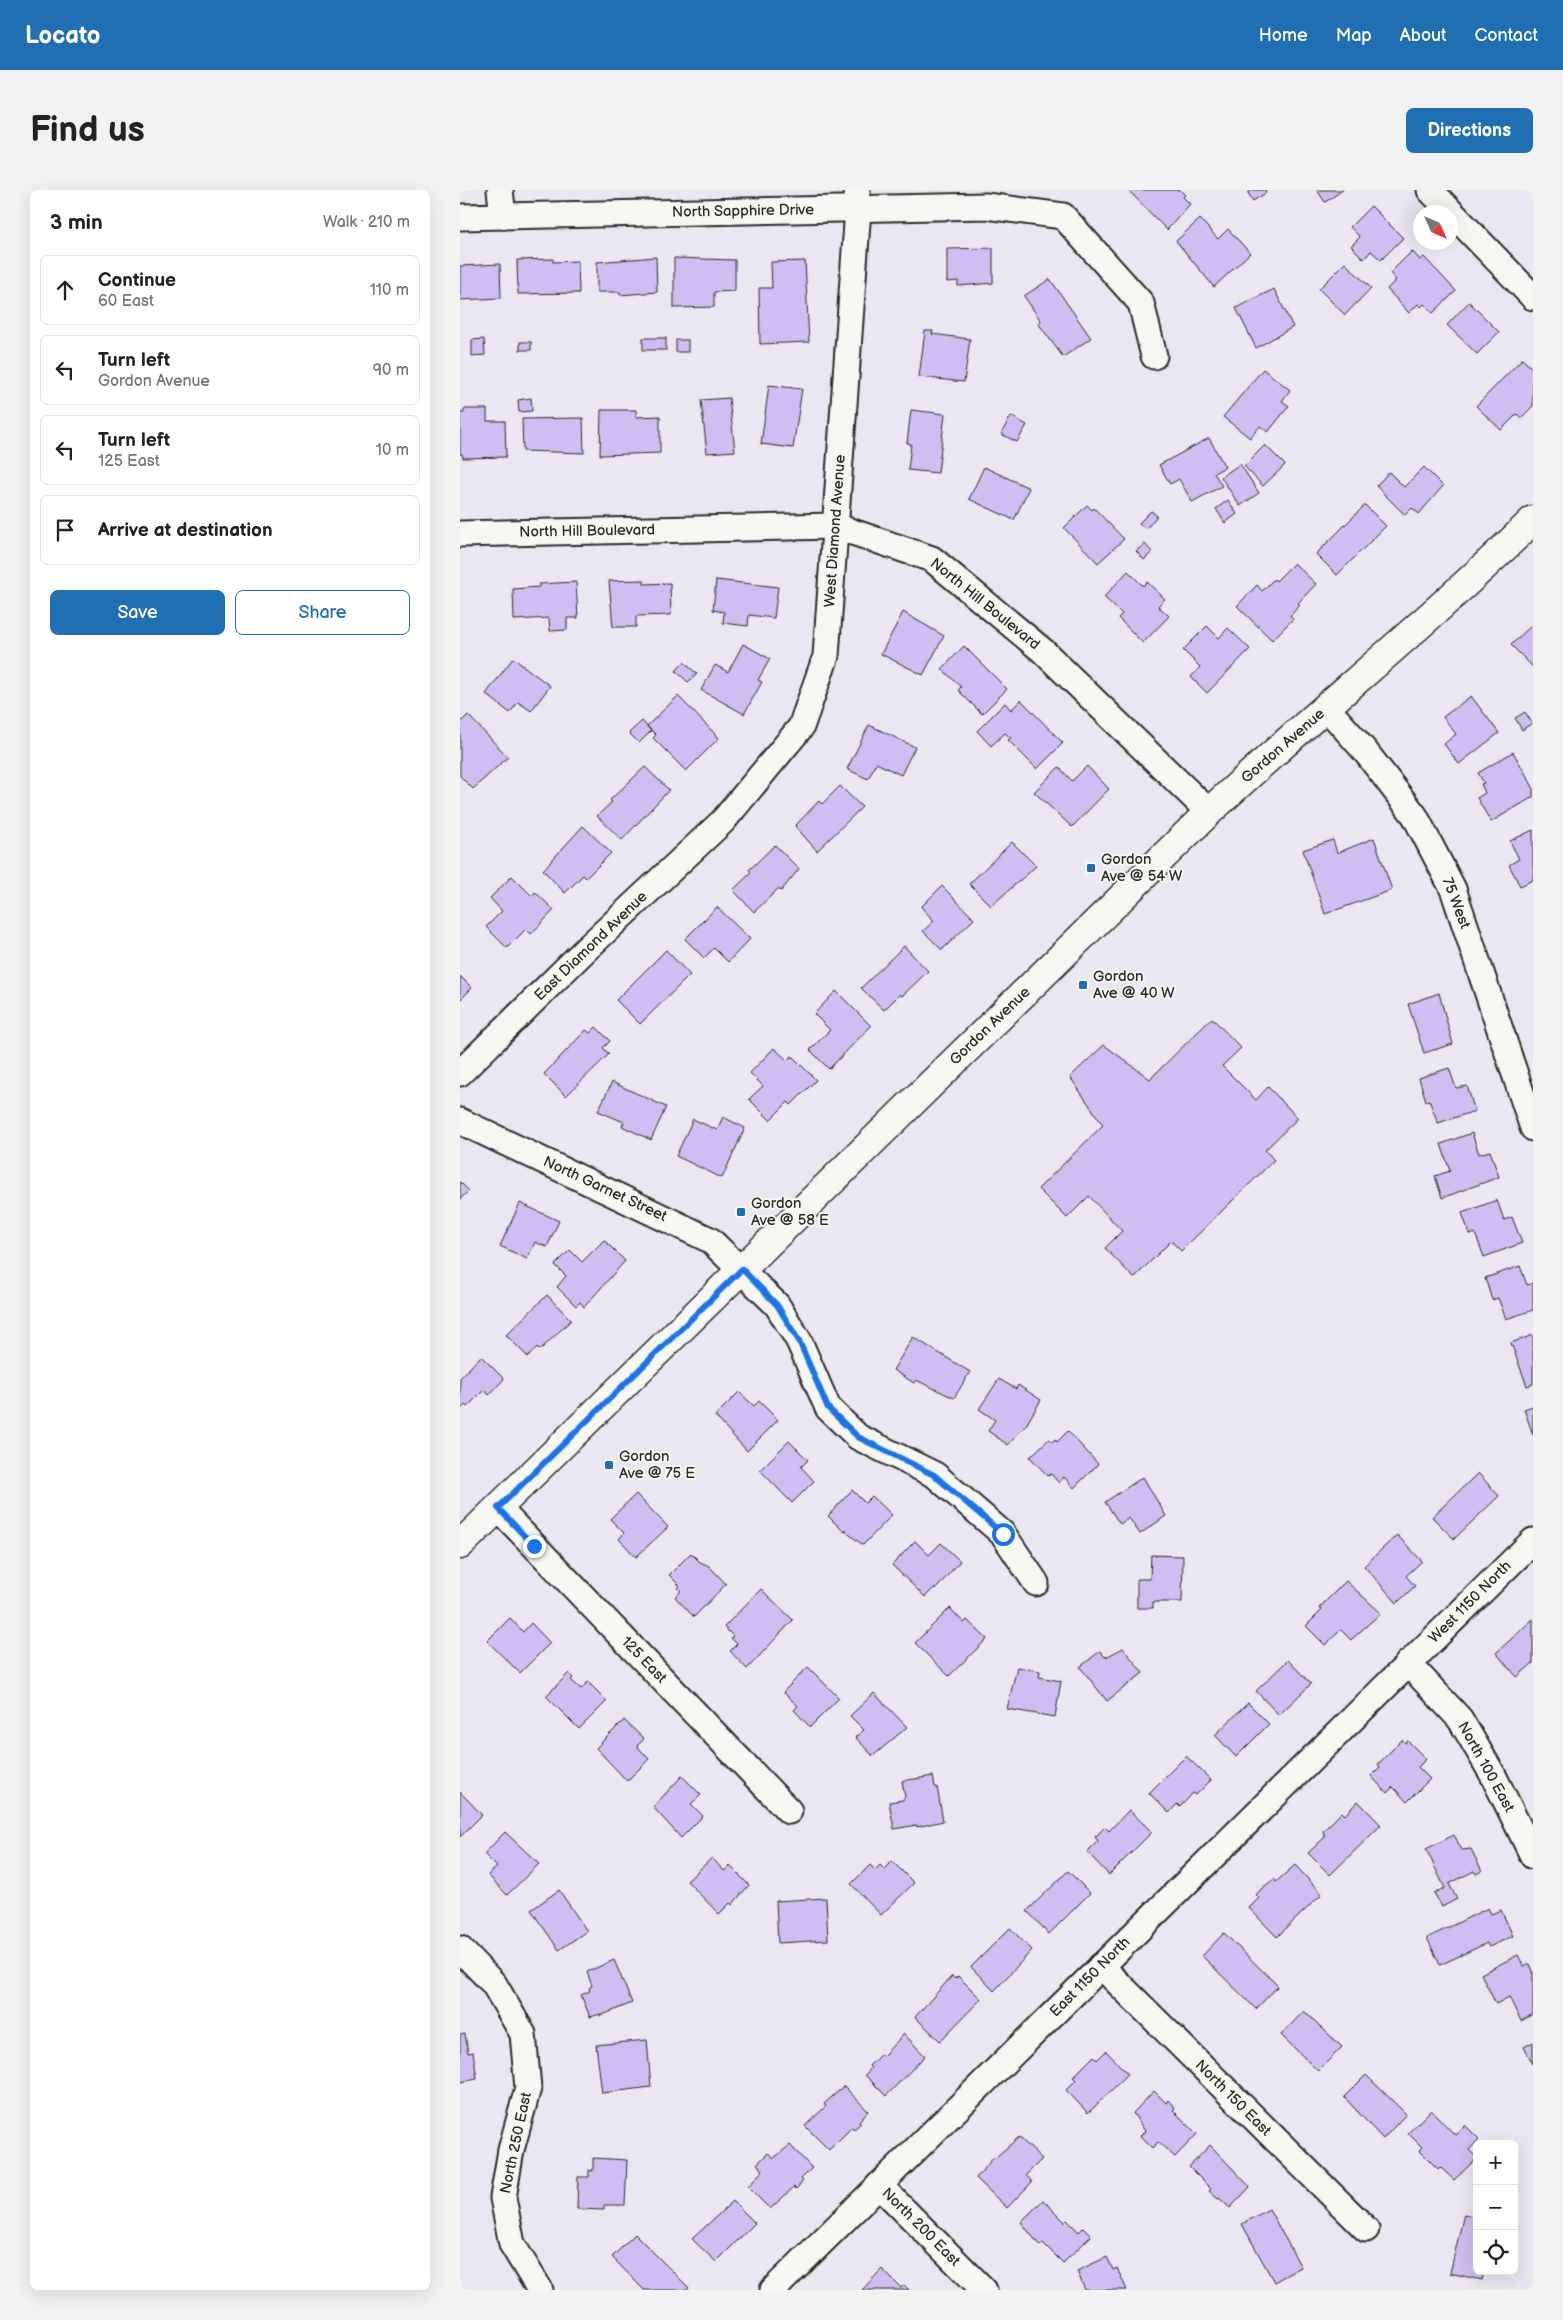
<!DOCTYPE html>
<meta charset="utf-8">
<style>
:root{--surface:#fff;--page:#f2f2f2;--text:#222;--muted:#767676;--line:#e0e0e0;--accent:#1f6fb2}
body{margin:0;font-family:"Balsamiq Sans",sans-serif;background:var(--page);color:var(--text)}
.controls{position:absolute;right:15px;bottom:15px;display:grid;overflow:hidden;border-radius:8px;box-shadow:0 5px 20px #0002}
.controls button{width:45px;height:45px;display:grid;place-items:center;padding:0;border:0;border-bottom:1px solid var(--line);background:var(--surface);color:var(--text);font:25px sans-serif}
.compass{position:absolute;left:953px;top:15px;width:45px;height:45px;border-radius:50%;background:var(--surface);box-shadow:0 5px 20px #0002;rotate:135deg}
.stop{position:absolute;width:15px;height:15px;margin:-11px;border:4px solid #1a73e8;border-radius:50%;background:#fff}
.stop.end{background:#1a73e8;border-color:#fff;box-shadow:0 1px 5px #0008}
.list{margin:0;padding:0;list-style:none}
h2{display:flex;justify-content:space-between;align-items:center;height:65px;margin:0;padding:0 20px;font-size:21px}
h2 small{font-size:16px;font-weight:400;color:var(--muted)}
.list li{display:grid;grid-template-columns:32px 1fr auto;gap:15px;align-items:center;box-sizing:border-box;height:70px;margin:0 10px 10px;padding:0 10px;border:1px solid var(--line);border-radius:8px}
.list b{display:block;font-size:19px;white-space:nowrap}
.list p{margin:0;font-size:16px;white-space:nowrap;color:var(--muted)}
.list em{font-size:16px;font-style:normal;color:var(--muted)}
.actions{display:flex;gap:10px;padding:15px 20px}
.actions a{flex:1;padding:11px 0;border:1px solid var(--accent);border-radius:8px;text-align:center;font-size:18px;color:var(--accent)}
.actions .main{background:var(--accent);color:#fff}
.icon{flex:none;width:28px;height:28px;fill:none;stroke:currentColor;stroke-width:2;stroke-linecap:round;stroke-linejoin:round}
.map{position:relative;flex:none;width:1073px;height:2100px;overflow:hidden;border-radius:8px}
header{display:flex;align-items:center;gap:30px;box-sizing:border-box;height:70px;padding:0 25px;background:var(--accent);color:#fff}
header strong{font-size:24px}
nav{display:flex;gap:28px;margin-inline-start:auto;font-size:18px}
.intro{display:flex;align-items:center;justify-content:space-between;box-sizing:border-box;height:120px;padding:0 30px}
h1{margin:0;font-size:35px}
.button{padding:12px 22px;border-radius:8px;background:var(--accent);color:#fff;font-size:18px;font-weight:700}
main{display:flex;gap:30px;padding:0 30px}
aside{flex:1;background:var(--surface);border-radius:8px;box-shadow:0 5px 20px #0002}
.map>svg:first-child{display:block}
.building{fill:#cdbff1;stroke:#2b2b2b}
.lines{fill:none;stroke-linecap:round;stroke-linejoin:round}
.minor-casing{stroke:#2b2b2b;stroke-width:29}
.secondary-casing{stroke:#2b2b2b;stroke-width:31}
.minor{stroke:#f6f6f2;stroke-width:25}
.secondary{stroke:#f6f6f2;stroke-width:28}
.route{stroke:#1a73e8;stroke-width:6}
.poi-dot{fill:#1f6fb2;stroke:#f6f6f2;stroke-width:2}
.labels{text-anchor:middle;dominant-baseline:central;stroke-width:4;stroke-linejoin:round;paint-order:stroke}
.street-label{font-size:15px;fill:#2b2b2b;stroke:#f6f6f2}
.poi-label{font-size:15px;fill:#2b2b2b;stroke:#f6f6f2;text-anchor:start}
</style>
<header>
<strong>Locato</strong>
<nav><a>Home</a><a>Map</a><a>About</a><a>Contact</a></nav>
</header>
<div class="intro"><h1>Find us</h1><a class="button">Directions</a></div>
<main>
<aside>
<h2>3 min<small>Walk · 210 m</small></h2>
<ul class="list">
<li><svg class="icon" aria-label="ahead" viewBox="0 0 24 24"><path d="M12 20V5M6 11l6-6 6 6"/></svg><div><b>Continue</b><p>60 East</p></div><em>110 m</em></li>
<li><svg class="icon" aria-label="left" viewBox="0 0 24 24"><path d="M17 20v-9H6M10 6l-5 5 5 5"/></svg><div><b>Turn left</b><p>Gordon Avenue</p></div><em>90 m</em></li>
<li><svg class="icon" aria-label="left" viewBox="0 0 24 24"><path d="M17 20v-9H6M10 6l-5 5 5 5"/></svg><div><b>Turn left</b><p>125 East</p></div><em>10 m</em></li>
<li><svg class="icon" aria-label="arrive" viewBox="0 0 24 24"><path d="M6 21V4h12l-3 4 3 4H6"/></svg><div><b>Arrive at destination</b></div></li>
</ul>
<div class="actions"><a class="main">Save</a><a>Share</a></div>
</aside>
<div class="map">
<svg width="1073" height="2100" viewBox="0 0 1073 2100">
<rect width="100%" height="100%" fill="#eae6f2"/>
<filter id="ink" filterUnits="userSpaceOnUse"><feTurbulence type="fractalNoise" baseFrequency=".02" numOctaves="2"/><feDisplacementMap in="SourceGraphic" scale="10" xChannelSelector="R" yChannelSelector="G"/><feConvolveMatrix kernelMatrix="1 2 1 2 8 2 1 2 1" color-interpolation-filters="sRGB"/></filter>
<g filter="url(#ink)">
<!-- building -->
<g class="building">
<polygon points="668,0 720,0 725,5 723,7 730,14 707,40"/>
<polygon points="793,0 805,0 806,3 793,11 788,3"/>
<polygon points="857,0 883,0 865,12"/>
<polygon points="911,16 943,48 921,70 911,61 904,69 891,56 900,47 890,37"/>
<polygon points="740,29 758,49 768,39 790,63 754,97 716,51"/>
<polygon points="533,58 533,93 498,96 498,91 487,92 487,59"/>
<polygon points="952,61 960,70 964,67 996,101 973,123 964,114 961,117 958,114 949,123 927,99 936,90 930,83"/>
<polygon points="196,67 197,102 160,105 160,102 137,102 137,72"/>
<polygon points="214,68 275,70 275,101 254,102 254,117 214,118"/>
<polygon points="93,69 93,72 118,71 119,103 58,104 57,70"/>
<polygon points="345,71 349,152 300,154 299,98 312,98 311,72"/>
<polygon points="885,73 911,98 885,125 859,99"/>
<polygon points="40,74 41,108 0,110 0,76"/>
<polygon points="590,89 631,148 603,167 578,133 581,131 564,106"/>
<polygon points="814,99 833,137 796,158 776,118"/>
<polygon points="1009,112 1039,142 1017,164 987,135"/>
<polygon points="465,141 473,141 472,144 510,149 504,192 459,187"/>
<rect x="183" y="148" width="23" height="12"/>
<polygon points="24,149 25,165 12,166 12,150"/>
<rect x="216" y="150" width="12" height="12"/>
<rect x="60" y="152" width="11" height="8"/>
<polygon points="1062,169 1073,179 1073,216 1061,228 1057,224 1041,240 1016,216"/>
<polygon points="803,179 830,200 822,211 829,216 808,242 800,236 790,248 763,227"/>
<polygon points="309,195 342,199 333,258 301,254"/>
<polygon points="71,208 72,221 59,222 58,210"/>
<polygon points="269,208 275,261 247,263 241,210"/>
<polygon points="4,219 27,219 27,231 45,231 46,267 3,268 2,264 0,264 0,223 4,223"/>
<polygon points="141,220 176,220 176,227 200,226 200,263 140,265"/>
<polygon points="451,220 485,224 478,283 448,280 451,254 447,253"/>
<polygon points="551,226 567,235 557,252 541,244"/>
<polygon points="123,228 124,263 63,261 62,229"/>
<polygon points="749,248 765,277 754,283 762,296 732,312 719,289 710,294 699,275"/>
<polygon points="805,255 825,275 803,296 784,276"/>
<polygon points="780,274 799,303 780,316 761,287"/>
<polygon points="524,277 569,298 554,330 509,309"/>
<polygon points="964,277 983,296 959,324 952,318 945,325 916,296 929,282 944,297"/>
<polygon points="768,310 777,324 765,333 756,319"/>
<polygon points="627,315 632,320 634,318 664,349 638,373 604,338"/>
<polygon points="905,315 926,336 877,385 856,364"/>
<polygon points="691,321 697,326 686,339 679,333"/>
<polygon points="685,354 692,362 684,370 676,361"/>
<polygon points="834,373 856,394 838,413 840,415 830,426 833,429 812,450 777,416 797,395 802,401 814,389 816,391"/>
<polygon points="668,381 683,396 687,392 705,409 698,416 709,426 683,453 658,428 662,424 644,407"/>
<polygon points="184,390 184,394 210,393 211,425 176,426 176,437 153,437 149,391"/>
<polygon points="256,390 318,397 314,428 289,425 288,436 263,433 264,422 253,420"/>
<polygon points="116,392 118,428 107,428 107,440 90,441 89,428 54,430 53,399 79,397 79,394"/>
<polygon points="443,422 484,446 463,485 421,464"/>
<polygon points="1073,434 1073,477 1051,455"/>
<polygon points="747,436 759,448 768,438 790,459 747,503 731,487 740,477 723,460"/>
<polygon points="283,454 310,469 298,490 302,492 284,524 241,500 255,475 268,482"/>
<polygon points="504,456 547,499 522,524 498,500 501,497 482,479"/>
<polygon points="53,468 90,496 71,521 58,512 50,523 26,504"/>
<polygon points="224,472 237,484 228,492 216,481"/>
<polygon points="218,506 259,548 226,581 193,548 196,545 187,536"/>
<polygon points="1011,506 1039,543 999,574 984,554 996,544 983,527"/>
<polygon points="561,510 603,553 577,579 548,550 551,548 545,543 531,556 517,541 545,513 551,520"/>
<polygon points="1065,522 1072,533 1062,540 1055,528"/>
<polygon points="8,525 48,567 13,599 0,586 0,533"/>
<polygon points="182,531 191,541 179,553 169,543"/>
<polygon points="409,535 455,557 441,585 416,573 408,589 387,579"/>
<polygon points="1053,562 1073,597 1073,607 1031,632 1017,608 1025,603 1021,594 1024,593 1018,583"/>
<polygon points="627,576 649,599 612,637 574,602 599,577 612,591"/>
<polygon points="185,577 209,600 162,650 137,626 152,612 150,610"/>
<polygon points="380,596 402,617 357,661 335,636 359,611 362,614"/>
<polygon points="123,636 151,663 126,688 123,685 105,703 83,680"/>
<polygon points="1073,640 1073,690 1060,696 1049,675 1059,669 1050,651"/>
<polygon points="914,648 932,700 865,724 843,660 873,650 877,663"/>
<polygon points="552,652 576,676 531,716 509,694"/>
<polygon points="315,655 339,679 321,701 318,699 294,722 273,700 291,683 289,680"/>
<polygon points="52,686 72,706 75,702 94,720 71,744 66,739 47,758 26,737 42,721 30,708"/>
<polygon points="482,696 514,729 482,760 463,741 474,731 461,717"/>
<polygon points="257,717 290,749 268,772 254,758 244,768 225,749"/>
<polygon points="444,756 468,781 442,806 440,804 424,820 401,798"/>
<polygon points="206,760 230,785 180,834 156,810"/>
<polygon points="0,786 12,798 0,810"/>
<polygon points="376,801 411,836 369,879 350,860 370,840 354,824"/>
<polygon points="979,803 993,854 964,863 948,814"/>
<polygon points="752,828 781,858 762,876 796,910 808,897 838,928 805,960 814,970 721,1061 711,1051 674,1088 645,1058 662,1041 629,1006 607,1028 578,999 643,935 610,887 644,855 690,889"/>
<polygon points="136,837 150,851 143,858 149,864 106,906 84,884 126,840 130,843"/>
<polygon points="314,858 327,870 332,866 356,890 331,915 328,912 310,930 289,909 303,896 290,883"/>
<polygon points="989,878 996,898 1007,896 1015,921 978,933 969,910 966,911 959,888"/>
<polygon points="152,892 206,917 191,950 162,936 164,932 138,921"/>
<polygon points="263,927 285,938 262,988 216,966 233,929 257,940"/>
<polygon points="1012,943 1019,964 1030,961 1039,987 982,1008 975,986 990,981 981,954"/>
<polygon points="0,992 9,1001 0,1009"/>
<polygon points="1037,1010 1044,1030 1052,1027 1062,1053 1024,1067 1015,1043 1010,1045 1002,1023"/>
<polygon points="60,1013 99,1031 87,1057 75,1052 67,1069 40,1056"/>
<polygon points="144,1050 165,1071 124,1117 120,1112 116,1116 97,1097 106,1086 95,1075 110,1060 122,1072"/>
<polygon points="1060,1076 1067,1095 1073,1093 1073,1120 1046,1129 1038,1108 1032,1110 1025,1088"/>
<polygon points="87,1105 111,1130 80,1160 77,1157 68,1167 46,1145"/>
<polygon points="1073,1145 1073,1194 1067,1196 1051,1153"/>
<polygon points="453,1147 510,1182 494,1208 456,1190 454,1193 433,1180"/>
<polygon points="21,1166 44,1189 29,1205 24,1200 7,1217 5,1215 0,1220 0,1188"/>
<polygon points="539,1189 556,1199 558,1195 581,1210 566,1235 548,1255 528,1241 535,1230 519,1219"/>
<polygon points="279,1202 294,1216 299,1211 318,1230 287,1261 255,1226"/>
<polygon points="1073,1216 1073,1245 1064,1219"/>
<polygon points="608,1241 638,1274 614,1298 604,1287 599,1293 591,1284 588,1286 570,1267 589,1249 592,1252 595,1249 597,1252"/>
<polygon points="329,1251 348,1270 341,1277 354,1291 332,1313 300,1280"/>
<polygon points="1018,1283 1039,1306 994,1349 972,1327"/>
<polygon points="683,1287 706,1326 680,1344 669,1328 660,1334 645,1312"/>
<polygon points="392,1300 405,1313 412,1306 432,1325 403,1355 386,1342 386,1339 384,1342 368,1326"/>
<polygon points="176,1304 208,1337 176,1367 159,1349 164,1343 150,1329"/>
<polygon points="937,1345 962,1371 946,1386 955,1396 937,1413 904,1376"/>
<polygon points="455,1351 469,1365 481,1353 500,1371 476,1399 474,1398 465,1407 432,1375"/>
<polygon points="231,1363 240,1372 249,1376 266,1394 234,1427 215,1407 221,1401 218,1398 220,1396 209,1385"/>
<polygon points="691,1365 723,1366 722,1412 693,1412 693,1418 677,1418 677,1389 690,1389"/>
<polygon points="886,1391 921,1423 893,1448 891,1450 881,1440 865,1455 846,1436 862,1420 859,1418"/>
<polygon points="301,1399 333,1430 287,1479 270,1461 277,1454 271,1448 273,1446 264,1437"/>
<polygon points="490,1418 504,1433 507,1430 527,1449 489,1486 455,1453"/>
<polygon points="50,1428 63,1442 71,1433 90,1453 60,1483 27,1451"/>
<polygon points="1073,1429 1073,1473 1057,1487 1036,1463"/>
<polygon points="663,1458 683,1483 647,1511 620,1477 640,1461 645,1467 648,1466"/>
<polygon points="828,1470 851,1494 819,1525 796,1501"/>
<polygon points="348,1477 379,1508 350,1537 334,1520 338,1516 323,1502"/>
<polygon points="557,1477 580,1481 579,1487 601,1491 595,1527 547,1519"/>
<polygon points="109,1483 113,1488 111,1490 121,1499 128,1492 147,1511 119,1539 86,1506"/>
<polygon points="414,1503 447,1537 413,1566 395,1547 404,1540 390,1526"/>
<polygon points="788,1513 809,1534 776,1567 755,1545"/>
<polygon points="164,1530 184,1549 177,1556 189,1569 167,1591 136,1558"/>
<polygon points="942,1550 945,1553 948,1551 966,1569 958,1577 970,1589 947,1612 933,1597 927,1603 911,1586 920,1577 918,1574"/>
<polygon points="726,1566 751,1590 736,1605 733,1603 720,1617 717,1614 709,1623 689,1603"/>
<polygon points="222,1586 241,1605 231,1614 243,1626 221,1648 193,1617"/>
<polygon points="473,1586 475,1597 477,1597 483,1631 457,1637 457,1635 434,1639 429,1612 443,1610 445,1607 442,1591"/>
<polygon points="0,1602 22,1625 0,1647"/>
<polygon points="898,1611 921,1635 870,1685 848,1663 865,1647 863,1641 882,1622 885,1625"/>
<polygon points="669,1620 692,1642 649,1685 627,1662 638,1651 635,1647 645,1637 649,1641"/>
<polygon points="45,1642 79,1674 47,1705 28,1685 37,1677 24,1664"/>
<polygon points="994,1645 1002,1660 1011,1659 1022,1681 1016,1684 1014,1681 989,1694 997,1709 982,1717 974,1703 985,1698 966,1659"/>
<polygon points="252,1668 264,1681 270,1676 289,1695 272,1715 270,1713 259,1724 227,1691"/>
<polygon points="432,1671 454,1693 421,1725 391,1694 410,1675 415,1680 420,1675 424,1679"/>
<polygon points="835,1675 862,1704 817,1747 789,1718 799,1708 796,1705 801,1699 814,1689 816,1692"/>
<polygon points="608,1681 630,1703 589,1744 567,1721"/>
<polygon points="99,1700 127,1741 99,1760 71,1720"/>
<polygon points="366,1708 368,1750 318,1753 316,1711"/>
<polygon points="1028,1718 1031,1724 1041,1720 1053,1746 1029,1757 1027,1753 980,1775 967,1748"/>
<polygon points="550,1738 572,1760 534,1801 511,1777"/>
<polygon points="764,1743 818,1796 796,1819 742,1766"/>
<polygon points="1058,1765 1064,1777 1070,1774 1073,1781 1073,1824 1061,1831 1049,1807 1036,1814 1021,1784"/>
<polygon points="154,1770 172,1813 140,1826 140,1824 130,1827 121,1805 130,1801 129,1798 132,1796 127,1782"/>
<polygon points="492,1786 495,1789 498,1786 521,1809 480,1851 455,1827"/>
<polygon points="844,1821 882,1857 858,1881 821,1845"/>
<polygon points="5,1844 8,1863 13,1862 17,1889 0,1892 0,1845"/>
<polygon points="444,1844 465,1866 426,1906 405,1885 411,1878 409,1876 421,1864 423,1866"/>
<polygon points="187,1850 191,1897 142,1903 136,1855"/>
<polygon points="1073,1852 1073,1874 1064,1857"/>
<polygon points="646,1861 668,1884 628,1923 606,1900 616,1890 613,1887 634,1866 637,1870"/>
<polygon points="906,1885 946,1924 923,1949 884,1907"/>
<polygon points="384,1896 408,1921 399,1931 401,1933 394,1939 392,1937 369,1960 345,1936 366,1916 364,1914"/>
<polygon points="694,1901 706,1913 708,1910 715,1918 713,1920 737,1944 715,1967 698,1952 692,1958 680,1946 685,1941 673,1923"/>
<polygon points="971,1920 995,1945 1005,1935 1019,1949 1009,1960 1017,1968 994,1990 980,1977 978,1979 959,1960 962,1957 948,1943"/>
<polygon points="559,1947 582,1969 566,1985 572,1992 547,2018 516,1988 534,1967 535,1968"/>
<polygon points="330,1955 352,1978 341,1989 343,1991 336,1999 334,1997 310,2019 288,1997 303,1980 297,1974 308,1963 314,1968"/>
<polygon points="750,1955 790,1997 770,2018 759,2008 758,2009 749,2001 751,1999 729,1977"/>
<polygon points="133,1968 167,1970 165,2015 144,2015 144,2020 117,2019 118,1987 129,1987 129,1980 133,1981"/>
<polygon points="583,2010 605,2032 607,2030 619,2042 623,2038 631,2046 603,2073 583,2053 580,2056 561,2032"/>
<polygon points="273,2011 295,2033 256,2072 232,2049"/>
<polygon points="809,2019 841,2077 814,2092 782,2034"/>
<polygon points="1004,2024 1017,2027 1017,2081 1024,2081 1022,2090 990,2083"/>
<polygon points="175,2044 229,2098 227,2100 184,2100 152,2067"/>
<polygon points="647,2067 653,2080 657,2078 667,2100 625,2100 617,2081"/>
<polygon points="422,2079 441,2098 444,2095 449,2100 402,2100"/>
</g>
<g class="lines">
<defs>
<g id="minor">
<polyline points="40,0 43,26"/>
<polyline points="970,0 1073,107"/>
<polyline points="0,27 526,16 603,26 681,113 694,166"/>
<polyline points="0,344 375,336 472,369 583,461 749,622"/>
<polyline points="866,517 905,561 955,626 993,699 1073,938"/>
<polyline points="0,883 123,762 263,631 341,537 366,466 398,19 397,0"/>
<polyline points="0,931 250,1050 317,1115 339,1151 368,1218 398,1247 475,1285 543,1344 576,1393"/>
<polyline points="38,1318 329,1621"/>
<polyline points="948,1473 1000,1529 1033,1585 1073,1666"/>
<polyline points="0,1759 34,1794 63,1844 68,1898 51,1960 43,2008 52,2054 80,2100"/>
<polyline points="641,1776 906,2039"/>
<polyline points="419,1995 524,2100"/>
<polyline points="313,2100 1073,1351"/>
</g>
<path id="secondary" d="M0,1355L749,622C855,523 969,432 1073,330"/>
</defs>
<!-- minor casing -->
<use href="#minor" class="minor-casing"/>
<!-- secondary casing -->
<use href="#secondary" class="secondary-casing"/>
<!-- minor -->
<use href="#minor" class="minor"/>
<!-- secondary -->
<use href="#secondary" class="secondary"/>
</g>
</g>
<g class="lines" filter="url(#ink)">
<!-- route -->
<polyline class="route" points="74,1356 38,1318 282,1079 317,1115 339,1151 368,1218 398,1247 474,1285 543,1344"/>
</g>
<!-- markers -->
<g class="poi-dot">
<rect x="626" y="673" width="10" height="10" rx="2.5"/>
<rect x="618" y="790" width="10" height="10" rx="2.5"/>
<rect x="276" y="1017" width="10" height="10" rx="2.5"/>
<rect x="144" y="1270" width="10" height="10" rx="2.5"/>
</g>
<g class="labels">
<!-- street labels -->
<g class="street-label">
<text transform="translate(283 21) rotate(-1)">North Sapphire Drive</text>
<text transform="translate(127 341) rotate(-1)">North Hill Boulevard</text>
<text transform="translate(375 341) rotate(-86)">West Diamond Avenue</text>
<text transform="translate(525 414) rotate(39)">North Hill Boulevard</text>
<text transform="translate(823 556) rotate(-41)">Gordon Avenue</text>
<text transform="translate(996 713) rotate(69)">75 West</text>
<text transform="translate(131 756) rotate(-44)">East Diamond Avenue</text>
<text transform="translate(530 836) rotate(-44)">Gordon Avenue</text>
<text transform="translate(145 999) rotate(25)">North Garnet Street</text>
<text transform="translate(1010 1412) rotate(-45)">West 1150 North</text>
<text transform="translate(184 1470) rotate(46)">125 East</text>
<text transform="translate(1026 1577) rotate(61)">North 100 East</text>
<text transform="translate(630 1787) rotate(-45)">East 1150 North</text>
<text transform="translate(773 1908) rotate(45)">North 150 East</text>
<text transform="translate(56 1953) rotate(-78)">North 250 East</text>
<text transform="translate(461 2037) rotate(45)">North 200 East</text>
</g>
<!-- poi labels -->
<g class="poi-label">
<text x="641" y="669">Gordon<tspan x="641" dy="17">Ave @ 54 W</tspan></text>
<text x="633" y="786">Gordon<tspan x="633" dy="17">Ave @ 40 W</tspan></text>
<text x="291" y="1013">Gordon<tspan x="291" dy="17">Ave @ 58 E</tspan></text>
<text x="159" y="1266">Gordon<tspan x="159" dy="17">Ave @ 75 E</tspan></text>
</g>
</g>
</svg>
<div class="controls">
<button>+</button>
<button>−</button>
<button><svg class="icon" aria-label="locate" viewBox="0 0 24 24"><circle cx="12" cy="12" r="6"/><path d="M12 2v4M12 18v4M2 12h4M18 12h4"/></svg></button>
</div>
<svg class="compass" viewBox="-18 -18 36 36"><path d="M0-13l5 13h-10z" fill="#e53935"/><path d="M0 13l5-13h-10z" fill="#767676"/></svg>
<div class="stop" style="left:543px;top:1344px"></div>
<div class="stop end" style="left:74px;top:1356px"></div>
</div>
</main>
